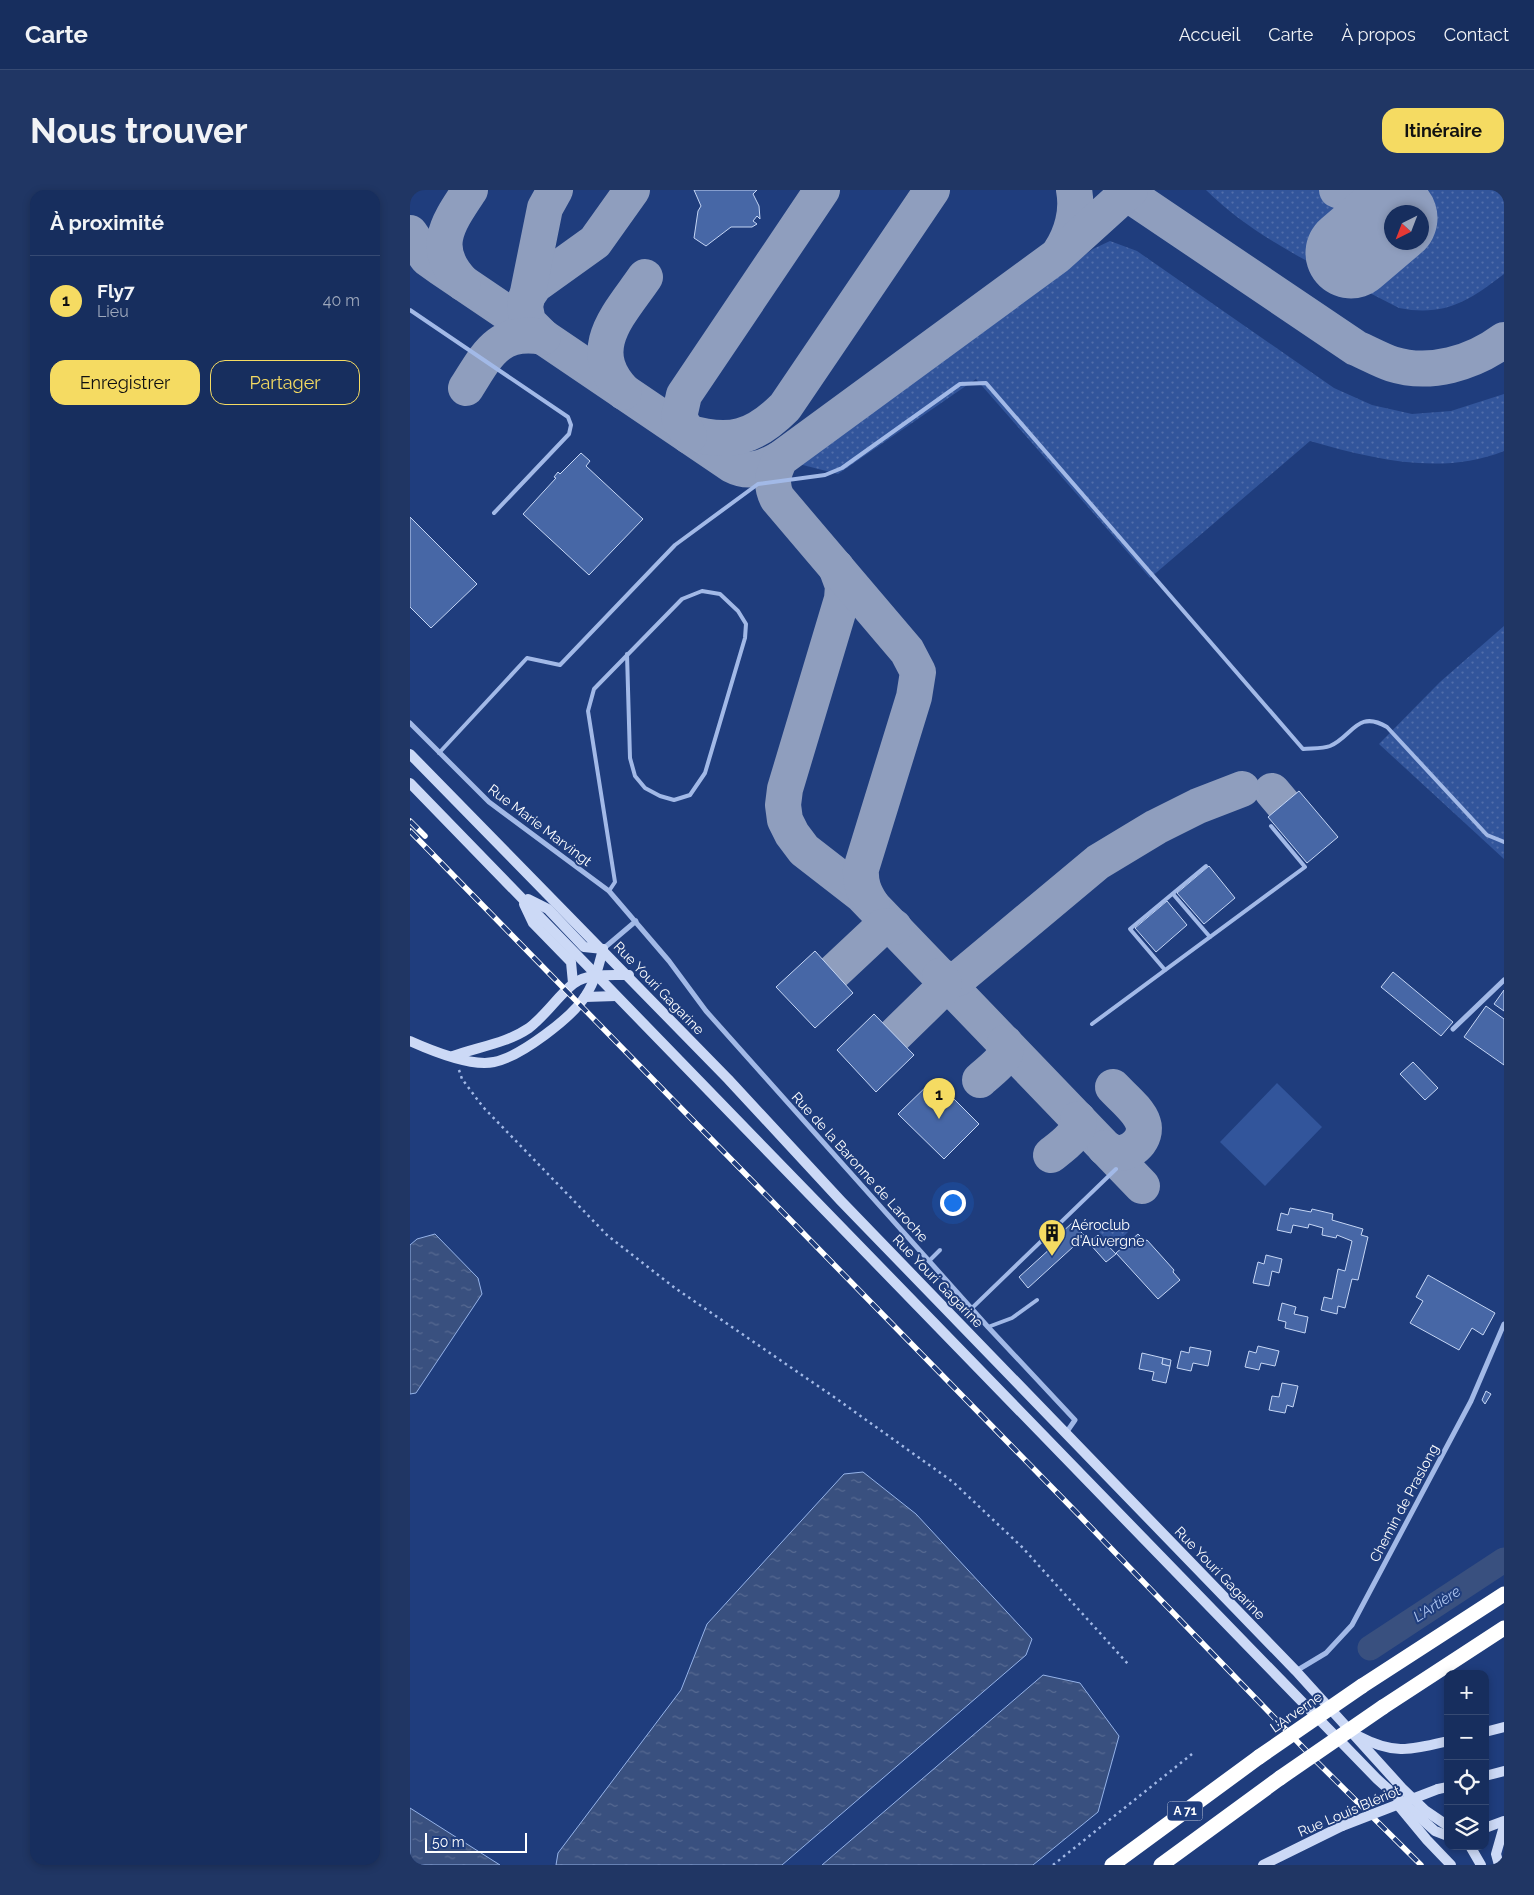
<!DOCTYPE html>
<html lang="fr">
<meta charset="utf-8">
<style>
:root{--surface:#172e5e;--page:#203664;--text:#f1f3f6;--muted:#9ea8bc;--line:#364a73;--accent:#f5db62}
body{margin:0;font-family:Raleway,sans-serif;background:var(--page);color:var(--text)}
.controls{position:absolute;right:15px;bottom:15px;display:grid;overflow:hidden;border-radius:10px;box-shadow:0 2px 8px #0003}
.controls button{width:45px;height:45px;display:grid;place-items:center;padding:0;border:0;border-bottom:1px solid var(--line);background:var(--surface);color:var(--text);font:25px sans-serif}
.compass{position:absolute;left:974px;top:15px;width:45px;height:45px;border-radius:50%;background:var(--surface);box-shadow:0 2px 8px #0003;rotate:222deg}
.scale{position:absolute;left:15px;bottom:12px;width:102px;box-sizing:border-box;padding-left:5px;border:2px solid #fff;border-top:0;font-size:14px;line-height:18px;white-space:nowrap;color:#fff;-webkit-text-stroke:4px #1f3d7d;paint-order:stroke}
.you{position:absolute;left:542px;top:1012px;width:18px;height:18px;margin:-12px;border:4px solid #fff;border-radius:50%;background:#1a73e8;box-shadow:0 0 0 8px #1a73e833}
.badge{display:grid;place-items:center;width:32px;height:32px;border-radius:50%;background:var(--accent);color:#111;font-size:16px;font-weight:700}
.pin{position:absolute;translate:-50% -41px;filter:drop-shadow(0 1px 2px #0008)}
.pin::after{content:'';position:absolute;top:26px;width:18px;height:15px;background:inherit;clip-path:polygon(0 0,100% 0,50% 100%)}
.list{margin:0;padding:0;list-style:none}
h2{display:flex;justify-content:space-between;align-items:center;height:65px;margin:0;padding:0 20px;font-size:21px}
h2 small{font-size:16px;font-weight:400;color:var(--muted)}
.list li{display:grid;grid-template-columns:32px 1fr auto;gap:15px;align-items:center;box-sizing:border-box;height:90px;padding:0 20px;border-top:1px solid var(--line)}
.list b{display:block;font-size:19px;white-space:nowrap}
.list p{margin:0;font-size:16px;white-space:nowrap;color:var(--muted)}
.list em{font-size:16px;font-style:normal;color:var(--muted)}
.actions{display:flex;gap:10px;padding:15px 20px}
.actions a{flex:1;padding:11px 0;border:1px solid var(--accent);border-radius:15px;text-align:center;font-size:18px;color:var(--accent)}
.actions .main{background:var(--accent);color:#111}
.icon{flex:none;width:28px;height:28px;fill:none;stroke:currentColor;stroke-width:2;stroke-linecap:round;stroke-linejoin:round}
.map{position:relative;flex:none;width:1094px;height:1675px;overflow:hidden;border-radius:15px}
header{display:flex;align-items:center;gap:30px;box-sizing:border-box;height:70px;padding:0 25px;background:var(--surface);border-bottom:1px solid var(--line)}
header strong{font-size:24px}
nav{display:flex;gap:28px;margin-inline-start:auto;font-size:18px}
.intro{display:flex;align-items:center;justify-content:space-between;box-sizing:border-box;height:120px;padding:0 30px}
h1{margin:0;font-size:35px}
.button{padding:12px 22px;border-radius:15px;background:var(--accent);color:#111;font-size:18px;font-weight:700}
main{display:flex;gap:30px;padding:0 30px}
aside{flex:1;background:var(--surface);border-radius:15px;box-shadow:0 2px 8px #0003}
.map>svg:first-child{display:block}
.grass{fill:url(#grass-dots);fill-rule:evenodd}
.pitch{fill:#32559b}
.water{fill:url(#water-ripples);stroke:#95b3e9}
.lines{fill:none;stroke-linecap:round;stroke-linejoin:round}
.river{stroke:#39507f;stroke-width:25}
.taxiway{stroke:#8f9ebe;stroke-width:36}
.runway{stroke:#8f9ebe;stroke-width:91}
.building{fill:#4767a6;stroke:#c5d6f5}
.path{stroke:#a2b9e7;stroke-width:2.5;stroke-dasharray:2.5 4;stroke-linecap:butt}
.lane{stroke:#a2b9e7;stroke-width:4}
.street{stroke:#a2b9e7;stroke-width:5}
.secondary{stroke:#ccd9f6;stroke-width:10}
.highway{stroke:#fff;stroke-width:15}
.rail-casing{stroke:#fff;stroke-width:5.5}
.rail{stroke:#1f3d7d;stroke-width:4;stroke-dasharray:11;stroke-linecap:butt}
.secondary-bridge{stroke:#ccd9f6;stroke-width:10}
.highway-bridge{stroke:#fff;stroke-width:15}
.labels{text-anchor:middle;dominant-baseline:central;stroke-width:4;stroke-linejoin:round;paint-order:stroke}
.shield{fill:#1f3d7d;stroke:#bcc5d8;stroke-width:1}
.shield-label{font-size:12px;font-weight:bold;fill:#fff}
.street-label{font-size:14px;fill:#fff;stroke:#1f3d7d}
.poi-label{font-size:14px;fill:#fff;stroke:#1f3d7d;text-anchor:start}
.water-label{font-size:15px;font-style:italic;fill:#adc4ef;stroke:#1f3d7d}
</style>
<header>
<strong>Carte</strong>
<nav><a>Accueil</a><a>Carte</a><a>À propos</a><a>Contact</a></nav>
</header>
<div class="intro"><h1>Nous trouver</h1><a class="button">Itinéraire</a></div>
<main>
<aside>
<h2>À proximité<small></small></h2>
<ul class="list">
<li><span class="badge">1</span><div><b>Fly7</b><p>Lieu</p></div><em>40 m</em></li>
</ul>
<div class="actions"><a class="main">Enregistrer</a><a>Partager</a></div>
</aside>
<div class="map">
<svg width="1094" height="1675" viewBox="0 0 1094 1675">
<defs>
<pattern id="grass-dots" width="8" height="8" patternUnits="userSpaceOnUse" patternTransform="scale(1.25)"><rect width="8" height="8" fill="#32559b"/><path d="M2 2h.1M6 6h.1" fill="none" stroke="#516eaa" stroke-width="1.8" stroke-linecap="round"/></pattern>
<pattern id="water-ripples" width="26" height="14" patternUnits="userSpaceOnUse" patternTransform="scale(1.25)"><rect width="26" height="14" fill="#39507f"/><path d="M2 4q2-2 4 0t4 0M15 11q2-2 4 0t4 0" fill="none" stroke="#576a92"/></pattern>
</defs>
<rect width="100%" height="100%" fill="#1f3d7d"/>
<!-- grass -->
<g class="grass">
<path d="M796,0H1094V84C1059,111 1034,127 989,118C922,83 851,54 796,0ZM1012,22V52H982V22Z"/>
<path d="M700,51L727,61L924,198L962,215L1002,224L1041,221L1094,204V261C1031,286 963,269 900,251L740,388L566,189L428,284L389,274L683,59Z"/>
<polygon points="1094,436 1094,669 969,554 1030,492"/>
<polygon points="702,1030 711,1034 718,1042 703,1057 689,1042"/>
</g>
<!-- pitch -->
<polygon class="pitch" points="867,893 912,937 855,996 810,952"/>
<!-- water -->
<g class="water">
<polygon points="25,1044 68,1088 72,1104 6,1203 0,1204 0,1055 7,1049"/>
<polygon points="453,1282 506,1324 622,1449 616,1465 372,1675 146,1675 148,1663 271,1500 297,1434 434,1284"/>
<polygon points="633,1485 670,1493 709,1546 688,1622 623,1675 412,1675"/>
<polygon points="0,1618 90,1675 0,1675"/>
</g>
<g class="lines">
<!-- river -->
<polyline class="river" points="960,1458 1094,1370"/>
<!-- taxiway -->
<g class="taxiway">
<path d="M712,0L946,158C958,163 970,170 982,174C1020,186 1063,173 1094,150"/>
<polyline points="927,0 986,22"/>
<path d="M0,43L17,68L31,78L322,275C339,284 354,278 370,269"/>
<path d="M650,62C662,44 668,21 664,0"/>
<path d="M53,93C19,58 38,33 60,0"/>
<polyline points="116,108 125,95 185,52 222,0"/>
<polyline points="133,147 118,132 115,117 135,18 145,0"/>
<path d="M56,198C77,165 88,139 133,147"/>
<path d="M214,202C173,159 209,125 235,87"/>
<path d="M277,242C320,255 344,248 375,217L522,0"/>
<polyline points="279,246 269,227 274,205 412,0"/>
<polyline points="426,377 433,396 432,409 375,599 373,615 375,630 382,644 394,660 452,705 732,996"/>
<polyline points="862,601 873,614"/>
<path d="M462,715C454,703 450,693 451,679L504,507L508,482L497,461L367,308C360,293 363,284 370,269L647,66L720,0"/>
<polyline points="424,782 472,737 478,736 484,737"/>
<polyline points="530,786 540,790 549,788 688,672 746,637 788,616 832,599"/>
<polyline points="485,845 531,800 534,794 530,786"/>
<path d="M570,890C579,881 601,868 595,853"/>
<path d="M695,958C699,960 703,962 706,963C722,965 738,948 733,933C729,920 712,907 703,897"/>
<path d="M641,965C651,957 672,943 668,929"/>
</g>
<!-- runway -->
<polyline class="runway" points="941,63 982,28"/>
</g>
<!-- building -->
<g class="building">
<polygon points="284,0 347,0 343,4 349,16 350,29 347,26 343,31 347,34 342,37 321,37 296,56 284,48 288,21 291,16"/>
<polygon points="171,263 180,271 176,276 233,329 179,385 113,324 146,288 144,287 148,282 150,284"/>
<polygon points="0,327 67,394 21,438 0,417"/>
<polygon points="889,601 928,647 897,673 858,627"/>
<polygon points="799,676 825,708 794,734 767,703"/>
<polygon points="757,711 777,735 746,762 725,738"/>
<polygon points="405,761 443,803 405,838 366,797"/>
<polygon points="983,782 1043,832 1031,846 971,797"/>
<polygon points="1094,800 1094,821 1084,814"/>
<polygon points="1076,816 1094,829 1094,875 1054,847"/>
<polygon points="464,824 504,865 466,902 427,860"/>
<polygon points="1003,872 1028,898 1015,910 990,884"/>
<polygon points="524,889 569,934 534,969 488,924"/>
<polygon points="880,1018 901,1022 902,1019 923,1024 922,1030 953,1039 951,1045 958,1047 948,1090 942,1089 935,1118 928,1116 927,1124 911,1120 914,1107 922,1109 928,1079 935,1081 942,1051 927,1045 926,1048 912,1045 913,1038 899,1034 898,1038 883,1035 881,1043 867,1040 871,1023 878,1025"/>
<polygon points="662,1033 675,1046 618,1098 609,1087 653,1047 650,1044"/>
<polygon points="728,1044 735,1051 737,1050 764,1080 763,1082 770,1090 748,1109 706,1063"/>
<polygon points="688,1045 706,1064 696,1072 679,1053"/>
<polygon points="856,1065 872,1069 869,1083 862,1081 859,1096 843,1093 848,1072 854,1074"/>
<polygon points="1018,1085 1085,1123 1073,1145 1062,1138 1049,1160 1000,1133 1013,1111 1006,1107"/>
<polygon points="872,1113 886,1117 884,1124 898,1127 895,1143 875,1138 876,1132 868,1130"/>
<polygon points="848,1156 869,1161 865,1176 851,1173 849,1180 835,1177 839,1161 846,1163"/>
<polygon points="780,1157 801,1161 798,1176 783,1173 781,1181 767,1178 771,1161 779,1163"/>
<polygon points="732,1163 753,1168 752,1174 760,1176 756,1193 742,1190 744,1182 729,1179"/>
<polygon points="753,1168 761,1170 760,1176 752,1174"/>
<polygon points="872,1193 888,1196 883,1217 877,1215 875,1223 859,1220 862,1206 869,1207"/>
<polygon points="1076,1201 1081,1204 1075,1214 1072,1210"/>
</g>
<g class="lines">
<!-- path -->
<g class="path">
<polyline points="49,880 52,889 73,917 198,1046 265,1098 424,1207 543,1292 612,1357 718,1474"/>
<polyline points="643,1675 782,1564"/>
</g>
<!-- lane -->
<g class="lane">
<polyline points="0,120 158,227 161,235 159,244 84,323"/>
<path d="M29,563L117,468L150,475L265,355L348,294L415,285L432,278L550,194L576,193L893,559C901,558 912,559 920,556C942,547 947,519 977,537L1077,645L1094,652"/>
<polyline points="199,701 205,692 178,521 184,499 272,409 292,401 310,404 328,421 336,434 335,448 295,583 280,605 264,610 250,606 235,598 225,586 220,568 217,464"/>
<polyline points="763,704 800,747"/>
<polyline points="755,780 720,739 796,676"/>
<polyline points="682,834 895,677 861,636"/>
<polyline points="519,1071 530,1060"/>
<polyline points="561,1119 706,979"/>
<polyline points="578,1137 602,1128 627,1110"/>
</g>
<!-- street -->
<g class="street">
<polyline points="0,533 79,612 199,701 259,771 296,821 578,1137 665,1230 656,1243"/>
<polyline points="193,759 226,731"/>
<polyline points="1043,839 1094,790"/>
<polyline points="886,1481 916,1463 942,1435 1061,1211 1094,1134"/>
</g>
<!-- secondary -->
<g class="secondary">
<polyline points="0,564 318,889 431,1011 886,1481 992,1598 1016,1621 1038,1636"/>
<polyline points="0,593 967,1589 1025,1641 1038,1646"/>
<polyline points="118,709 138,719 174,757 193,759"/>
<polyline points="114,714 123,733 161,772 163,793"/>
<polyline points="175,807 206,806"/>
<path d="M0,851C20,860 62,877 84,872C110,867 163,827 176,805C185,791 189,775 193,759"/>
<path d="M43,866C68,857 97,853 119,838C136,825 147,807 163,794C177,783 201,785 219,785"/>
<polyline points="1075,1542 1094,1537"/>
<path d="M948,1546C984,1565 1000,1560 1038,1551"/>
<polyline points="1075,1586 1094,1581"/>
<polyline points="1028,1599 1038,1597"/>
<polyline points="988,1615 1017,1650 1041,1675"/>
<polyline points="1075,1638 1094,1631"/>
<polyline points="1060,1656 1071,1675"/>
<polyline points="853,1675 932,1636"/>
<polyline points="1089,1675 1086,1664 1094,1636"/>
</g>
<!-- highway -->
<g class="highway">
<polyline points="952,1496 1094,1404"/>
<polyline points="973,1517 1094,1438"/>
<polyline points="702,1675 849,1567"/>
<polyline points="751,1675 870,1588"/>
</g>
<defs>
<g id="rail">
<polyline points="0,631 15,646"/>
<polyline points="0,641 665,1321 907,1572 1011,1675"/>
</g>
</defs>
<!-- rail casing -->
<use href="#rail" class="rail-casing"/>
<!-- rail -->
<use href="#rail" class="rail"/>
<!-- secondary-bridge -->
<polyline class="secondary-bridge" points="932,1636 1028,1599"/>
<!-- highway-bridge -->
<g class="highway-bridge">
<polyline points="849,1567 952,1496"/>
<polyline points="870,1588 973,1517"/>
</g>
</g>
<!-- icons -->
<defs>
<symbol id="building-pin" viewBox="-11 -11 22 30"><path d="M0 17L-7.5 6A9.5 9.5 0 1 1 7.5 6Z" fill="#f5db62" stroke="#1f3d7d"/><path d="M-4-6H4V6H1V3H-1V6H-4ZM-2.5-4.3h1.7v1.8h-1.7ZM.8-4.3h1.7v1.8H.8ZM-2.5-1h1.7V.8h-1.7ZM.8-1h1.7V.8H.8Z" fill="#111"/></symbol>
</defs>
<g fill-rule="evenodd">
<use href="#building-pin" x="626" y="1027" width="32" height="43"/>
</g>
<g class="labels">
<!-- shield labels -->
<rect class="shield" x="757.5" y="1611.5" width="35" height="19" rx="4"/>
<g class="shield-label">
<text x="775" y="1621">A 71</text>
</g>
<!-- street labels -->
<g class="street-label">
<text transform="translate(130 635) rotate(37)">Rue Marie Marvingt</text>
<text transform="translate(249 798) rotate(46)">Rue Youri Gagarine</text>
<text transform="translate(450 977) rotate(48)">Rue de la Baronne de Laroche</text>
<text transform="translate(528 1091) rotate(46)">Rue Youri Gagarine</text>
<text transform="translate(994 1313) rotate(-62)">Chemin de Praslong</text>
<text transform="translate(810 1383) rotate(46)">Rue Youri Gagarine</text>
<text transform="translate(886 1522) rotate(-35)">L'Arverne</text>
<text transform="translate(939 1621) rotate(-23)">Rue Louis Blériot</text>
</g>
<!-- poi labels -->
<g class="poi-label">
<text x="661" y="1035">Aéroclub<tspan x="661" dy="16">d'Auvergne</tspan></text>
</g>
<!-- water labels -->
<g class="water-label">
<text transform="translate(1027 1414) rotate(-33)">L'Artière</text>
</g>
</g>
</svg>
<div class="controls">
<button>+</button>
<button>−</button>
<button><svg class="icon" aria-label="locate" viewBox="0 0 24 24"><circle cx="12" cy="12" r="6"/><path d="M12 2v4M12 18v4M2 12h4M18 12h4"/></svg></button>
<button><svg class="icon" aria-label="layers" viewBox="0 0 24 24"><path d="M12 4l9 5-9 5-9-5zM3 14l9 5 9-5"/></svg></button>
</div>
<svg class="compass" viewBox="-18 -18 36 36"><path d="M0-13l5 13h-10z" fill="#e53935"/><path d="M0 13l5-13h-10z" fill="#9ea8bc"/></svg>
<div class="scale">50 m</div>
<div class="you"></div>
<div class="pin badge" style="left:529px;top:929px">1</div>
</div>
</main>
